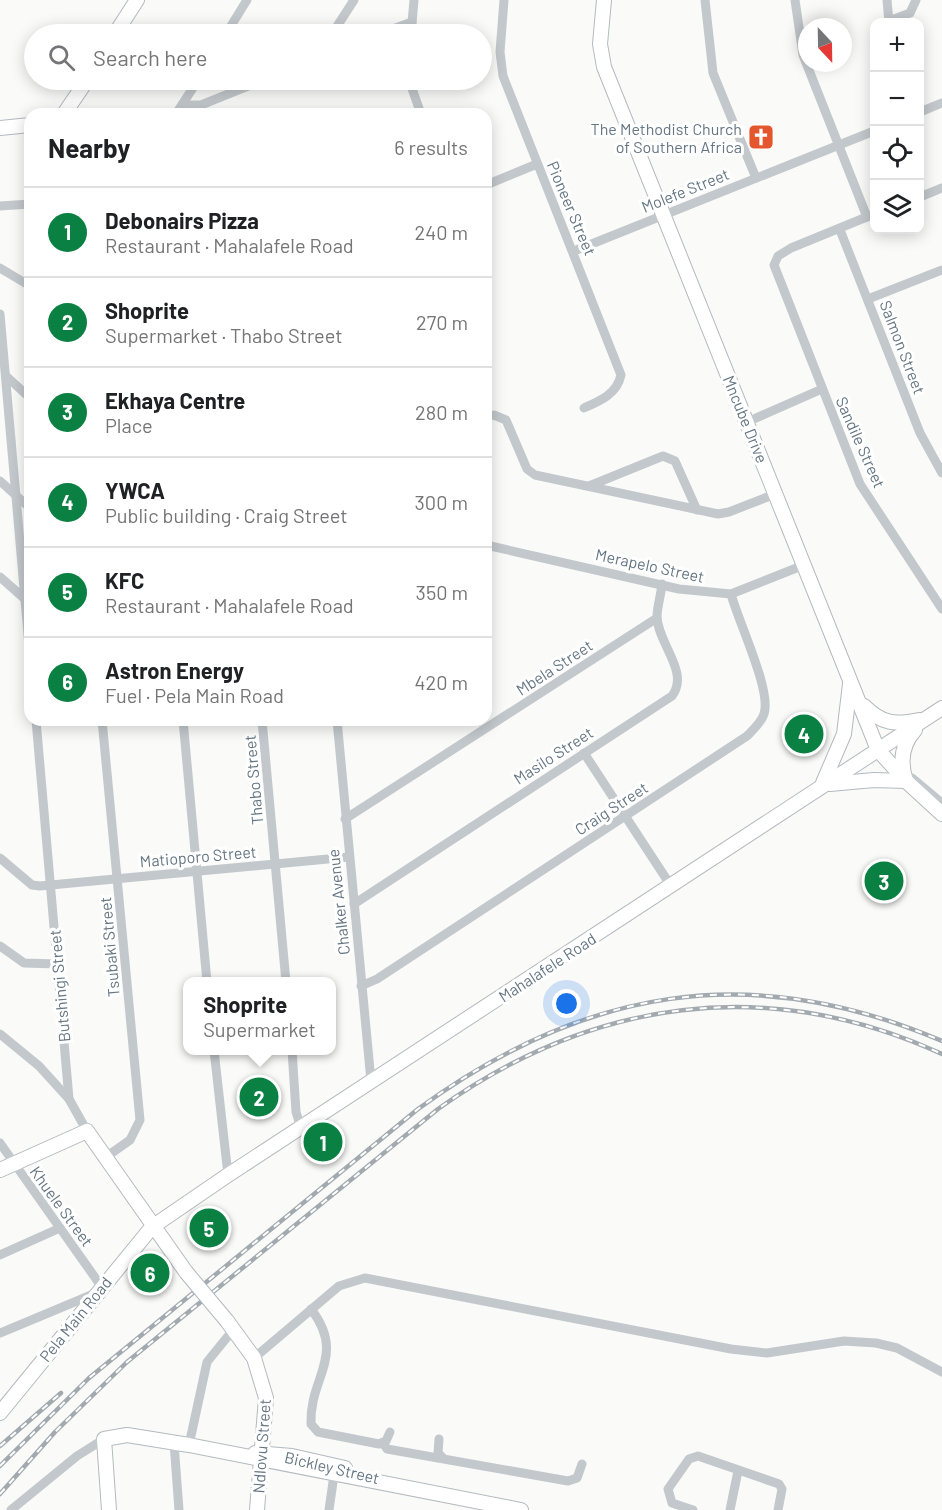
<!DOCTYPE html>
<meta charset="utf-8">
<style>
:root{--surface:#fff;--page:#f2f2f2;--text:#202124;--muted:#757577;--line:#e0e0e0;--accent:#0b8043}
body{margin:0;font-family:Barlow,sans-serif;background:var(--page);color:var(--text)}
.controls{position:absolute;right:18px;top:18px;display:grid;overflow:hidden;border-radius:12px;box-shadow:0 3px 15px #0003}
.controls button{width:54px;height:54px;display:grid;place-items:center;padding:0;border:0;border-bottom:2px solid var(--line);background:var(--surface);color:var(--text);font:30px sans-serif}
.compass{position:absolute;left:798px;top:18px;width:54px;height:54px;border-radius:50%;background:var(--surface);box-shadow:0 3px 15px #0003;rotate:158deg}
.you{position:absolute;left:567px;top:1004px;width:21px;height:21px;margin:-15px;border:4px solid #fff;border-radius:50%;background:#1a73e8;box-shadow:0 0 0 9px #1a73e833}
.badge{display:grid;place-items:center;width:39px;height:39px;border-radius:50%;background:var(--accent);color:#fff;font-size:20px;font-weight:700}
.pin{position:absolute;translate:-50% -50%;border:3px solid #fff;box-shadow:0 2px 6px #0006}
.popup{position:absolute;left:183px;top:977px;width:153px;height:78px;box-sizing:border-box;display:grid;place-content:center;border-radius:12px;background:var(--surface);filter:drop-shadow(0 2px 4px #0005);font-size:20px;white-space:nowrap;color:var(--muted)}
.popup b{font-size:22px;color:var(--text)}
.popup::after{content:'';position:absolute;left:50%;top:100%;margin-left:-12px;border:12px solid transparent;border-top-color:var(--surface)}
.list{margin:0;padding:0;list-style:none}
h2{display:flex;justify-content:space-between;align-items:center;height:78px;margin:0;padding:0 24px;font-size:26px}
h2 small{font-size:20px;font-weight:400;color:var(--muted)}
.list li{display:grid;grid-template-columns:39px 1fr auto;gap:18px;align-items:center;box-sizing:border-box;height:90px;padding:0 24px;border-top:2px solid var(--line)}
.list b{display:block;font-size:22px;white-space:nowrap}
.list p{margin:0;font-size:20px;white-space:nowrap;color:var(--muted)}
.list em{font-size:20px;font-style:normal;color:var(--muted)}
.icon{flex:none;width:33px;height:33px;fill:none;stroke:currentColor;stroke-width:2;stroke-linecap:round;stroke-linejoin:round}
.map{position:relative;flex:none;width:942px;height:1510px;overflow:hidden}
.search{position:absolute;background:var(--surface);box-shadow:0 3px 15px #0003;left:24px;top:24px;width:468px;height:66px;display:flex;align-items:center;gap:15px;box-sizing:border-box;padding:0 21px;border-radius:33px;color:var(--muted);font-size:22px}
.panel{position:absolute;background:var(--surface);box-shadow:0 3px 15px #0003;left:24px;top:108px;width:468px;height:618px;border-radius:18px}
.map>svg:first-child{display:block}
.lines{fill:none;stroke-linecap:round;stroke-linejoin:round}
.secondary-casing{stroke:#b3babf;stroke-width:16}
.street{stroke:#c3c8cc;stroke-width:9}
.secondary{stroke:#fff;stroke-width:14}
.rail-casing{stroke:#a2aab0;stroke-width:4.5}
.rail{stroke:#fff;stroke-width:2;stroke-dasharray:7;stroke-linecap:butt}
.secondary-bridge-casing{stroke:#b3babf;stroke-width:16;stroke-linecap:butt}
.secondary-bridge{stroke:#fff;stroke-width:14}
.labels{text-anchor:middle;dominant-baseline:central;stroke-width:6;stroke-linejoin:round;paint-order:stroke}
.poi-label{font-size:16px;fill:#657683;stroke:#fff;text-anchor:end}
.street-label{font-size:16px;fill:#657683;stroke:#fff}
</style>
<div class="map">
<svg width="942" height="1510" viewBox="0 0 942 1510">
<rect width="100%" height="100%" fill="#fafaf8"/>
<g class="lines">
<defs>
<g id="secondary">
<polyline points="604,0 600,44 604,67 878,750 906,781 942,814"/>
<polyline points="115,34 137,0"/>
<polyline points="64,114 87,80"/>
<polyline points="0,128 30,125"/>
<path d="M864,706C882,724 895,725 919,720"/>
<polyline points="823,783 844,734 850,684"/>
<path d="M830,784L874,780L906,781C900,763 901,745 915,730"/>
<polyline points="0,1170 87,1131 186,1272"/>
<polyline points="227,1321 254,1358 266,1398 257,1510"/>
<polyline points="0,1413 152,1227 228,1175 942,708"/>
<polyline points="255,1453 292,1456 345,1468"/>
<polyline points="109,1510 104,1439 127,1435 189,1445 521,1510"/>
</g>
</defs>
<!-- secondary casing -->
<use href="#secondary" class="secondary-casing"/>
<!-- street -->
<g class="street">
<path d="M504,0L500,52L503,76L621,375C617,394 600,401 584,408"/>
<polyline points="705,0 713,73 756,178"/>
<polyline points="795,0 803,55 867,217"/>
<polyline points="887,0 889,22"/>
<polyline points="889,21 910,13 916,0"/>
<polyline points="226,34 247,0"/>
<polyline points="332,34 354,0"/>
<polyline points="379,34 412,22"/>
<polyline points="411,34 414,0"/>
<polyline points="409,80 421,114"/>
<polyline points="182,105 201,105 263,80"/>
<polyline points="920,112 942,103"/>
<polyline points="176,114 198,80"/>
<polyline points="486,185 537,164"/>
<polyline points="920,197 942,188"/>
<polyline points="0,206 30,204"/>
<polyline points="874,214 791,248 778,256 774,265 860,484 942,609"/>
<polyline points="840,230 920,433 942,473"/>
<polyline points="574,251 874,131"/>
<polyline points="0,268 30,286"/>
<polyline points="868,299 942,270"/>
<polyline points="0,314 30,657"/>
<polyline points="6,376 30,398"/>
<polyline points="486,417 494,415 506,420 527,469 535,475 718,514 729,512 775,494"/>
<polyline points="747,422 822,389"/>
<polyline points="0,481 30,508"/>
<polyline points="589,486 663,456 675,461 697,510"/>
<polyline points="486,545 679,589 731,594 804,565"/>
<polyline points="0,577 25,599"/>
<polyline points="36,720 69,1099 87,1131"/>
<polyline points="102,720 140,1120 130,1140 106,1157"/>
<polyline points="183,720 207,982"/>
<polyline points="262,720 286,982"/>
<polyline points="337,720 371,1081"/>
<polyline points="584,753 671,886"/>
<polyline points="912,778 942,803"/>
<polyline points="345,819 657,618"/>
<polyline points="0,858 32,885 40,886 349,857"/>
<path d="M354,904L672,696C690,672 658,644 657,617C657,607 661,595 662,584"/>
<polyline points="0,946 24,963 58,964"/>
<path d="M361,986L377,979L747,736C753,730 761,723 764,714C772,691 738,621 731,594"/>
<polyline points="0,1034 39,1066 69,1099"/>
<polyline points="214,1050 228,1175"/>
<polyline points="292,1050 296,1112 301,1128"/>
<polyline points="0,1143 101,1286"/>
<polyline points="0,1255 60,1228"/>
<path d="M311,1309C347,1356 309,1377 311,1424L318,1432L379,1444L386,1441L390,1432"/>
<polyline points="0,1333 96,1293"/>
<polyline points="254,1358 339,1286 365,1278 731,1349 767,1353 844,1341 876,1343 897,1348 942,1372"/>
<polyline points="439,1439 438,1453 442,1457"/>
<polyline points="174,1443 179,1510"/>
<polyline points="383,1443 387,1449 568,1481 577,1478 582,1464"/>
<polyline points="189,1445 207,1362 233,1330"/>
<polyline points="11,1510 77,1456 104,1439"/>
<polyline points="329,1510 334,1475"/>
<polyline points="693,1510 672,1503 668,1489 689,1459 698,1456 779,1484 782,1489 778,1510"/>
<polyline points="730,1510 738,1471"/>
</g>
<!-- secondary -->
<use href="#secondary" class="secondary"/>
<defs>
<g id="rail">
<polyline points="0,1446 61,1393"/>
<path d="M0,1466L89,1378L418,1109C584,988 750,959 942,1041"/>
<path d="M0,1494L55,1432L127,1362L438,1109C592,999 767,974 942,1054"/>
</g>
</defs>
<!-- rail casing -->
<use href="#rail" class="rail-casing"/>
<!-- rail -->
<use href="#rail" class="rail"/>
<defs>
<polyline id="secondary-bridge" points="186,1272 227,1321"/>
</defs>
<!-- secondary-bridge casing -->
<use href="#secondary-bridge" class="secondary-bridge-casing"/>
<!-- secondary-bridge -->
<use href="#secondary-bridge" class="secondary-bridge"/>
</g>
<!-- icons -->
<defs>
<symbol id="church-square" viewBox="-11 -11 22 22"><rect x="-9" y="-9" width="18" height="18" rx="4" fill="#e4572e" stroke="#fff"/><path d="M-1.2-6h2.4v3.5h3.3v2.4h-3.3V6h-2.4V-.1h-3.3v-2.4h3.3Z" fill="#fff"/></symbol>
</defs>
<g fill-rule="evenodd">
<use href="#church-square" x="746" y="122" width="30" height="30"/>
</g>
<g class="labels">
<!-- poi labels -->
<g class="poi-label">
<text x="742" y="128">The Methodist Church<tspan x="742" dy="18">of Southern Africa</tspan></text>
</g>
<!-- street labels -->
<g class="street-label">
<text transform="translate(685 190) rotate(-22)">Molefe Street</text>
<text transform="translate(572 208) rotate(67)">Pioneer Street</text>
<text transform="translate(903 347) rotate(69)">Salmon Street</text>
<text transform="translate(746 419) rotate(68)">Mncube Drive</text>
<text transform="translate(861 442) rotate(66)">Sandile Street</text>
<text transform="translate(650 565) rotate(12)">Merapelo Street</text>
<text transform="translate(554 667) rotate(-33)">Mbela Street</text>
<text transform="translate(553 755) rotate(-33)">Masilo Street</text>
<text transform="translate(253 780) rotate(-95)">Thabo Street</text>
<text transform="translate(611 808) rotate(-33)">Craig Street</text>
<text transform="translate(198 856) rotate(-5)">Matioporo Street</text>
<text transform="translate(338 902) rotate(-96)">Chalker Avenue</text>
<text transform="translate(109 947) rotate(-95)">Tsubaki Street</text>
<text transform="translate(547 967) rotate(-33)">Mahalafele Road</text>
<text transform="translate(59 986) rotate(-95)">Butshingi Street</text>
<text transform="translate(62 1206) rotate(54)">Khuele Street</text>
<text transform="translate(75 1319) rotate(-51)">Pela Main Road</text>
<text transform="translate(261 1446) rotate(-86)">Ndlovu Street</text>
<text transform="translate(332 1467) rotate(13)">Bickley Street</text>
</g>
</g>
</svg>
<div class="controls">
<button>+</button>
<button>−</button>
<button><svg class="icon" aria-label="locate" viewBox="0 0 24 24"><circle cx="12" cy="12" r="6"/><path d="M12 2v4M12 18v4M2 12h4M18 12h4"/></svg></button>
<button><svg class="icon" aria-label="layers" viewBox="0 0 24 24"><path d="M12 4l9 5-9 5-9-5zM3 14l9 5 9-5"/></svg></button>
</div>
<svg class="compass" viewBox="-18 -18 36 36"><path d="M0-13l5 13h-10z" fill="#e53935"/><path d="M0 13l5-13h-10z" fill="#757577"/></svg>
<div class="you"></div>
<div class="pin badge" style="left:323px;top:1142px">1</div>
<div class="pin badge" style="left:259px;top:1097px">2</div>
<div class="popup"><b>Shoprite</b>Supermarket</div>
<div class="pin badge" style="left:884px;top:881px">3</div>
<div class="pin badge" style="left:804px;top:734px">4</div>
<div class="pin badge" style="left:209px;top:1228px">5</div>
<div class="pin badge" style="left:150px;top:1273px">6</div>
<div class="search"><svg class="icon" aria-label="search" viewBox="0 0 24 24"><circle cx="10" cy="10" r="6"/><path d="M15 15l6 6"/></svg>Search here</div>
<section class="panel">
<h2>Nearby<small>6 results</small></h2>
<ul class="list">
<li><span class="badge">1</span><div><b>Debonairs Pizza</b><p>Restaurant · Mahalafele Road</p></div><em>240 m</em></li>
<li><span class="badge">2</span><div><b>Shoprite</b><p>Supermarket · Thabo Street</p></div><em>270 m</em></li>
<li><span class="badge">3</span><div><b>Ekhaya Centre</b><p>Place</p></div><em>280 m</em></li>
<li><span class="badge">4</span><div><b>YWCA</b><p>Public building · Craig Street</p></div><em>300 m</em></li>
<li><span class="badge">5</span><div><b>KFC</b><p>Restaurant · Mahalafele Road</p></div><em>350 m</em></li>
<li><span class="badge">6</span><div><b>Astron Energy</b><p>Fuel · Pela Main Road</p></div><em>420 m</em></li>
</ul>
</section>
</div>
